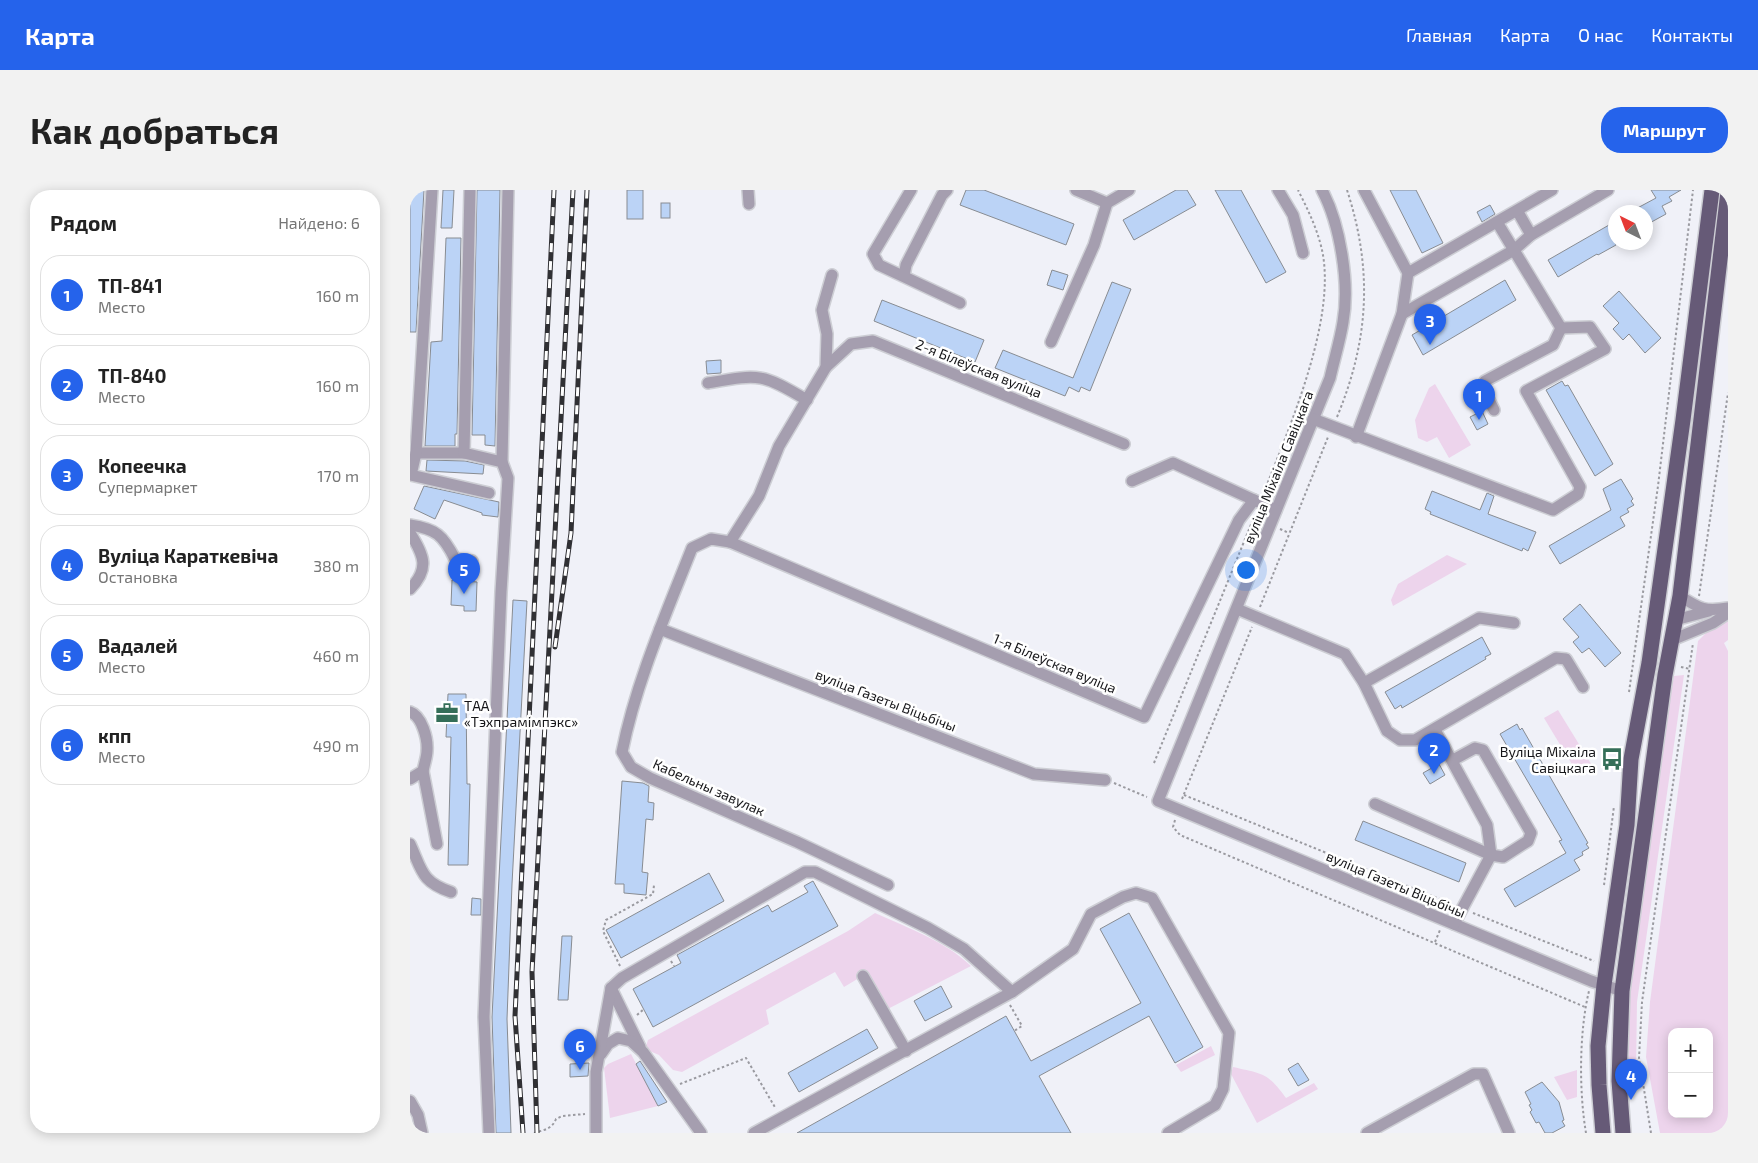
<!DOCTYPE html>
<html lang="ru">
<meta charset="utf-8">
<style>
:root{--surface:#fff;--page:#f2f2f2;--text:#222;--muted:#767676;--line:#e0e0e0;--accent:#2563eb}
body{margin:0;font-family:"Exo 2",sans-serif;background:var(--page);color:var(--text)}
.controls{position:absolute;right:15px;bottom:15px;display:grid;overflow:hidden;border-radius:10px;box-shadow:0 2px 12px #0003}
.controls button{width:45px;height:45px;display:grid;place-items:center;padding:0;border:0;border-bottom:1px solid var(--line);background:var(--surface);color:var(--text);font:25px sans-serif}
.compass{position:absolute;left:1198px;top:15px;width:45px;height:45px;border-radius:50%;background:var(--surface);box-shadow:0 2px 12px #0003;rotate:318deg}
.you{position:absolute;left:835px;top:379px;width:18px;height:18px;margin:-12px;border:4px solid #fff;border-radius:50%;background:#1a73e8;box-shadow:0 0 0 8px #1a73e833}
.badge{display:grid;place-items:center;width:32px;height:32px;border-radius:50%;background:var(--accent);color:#fff;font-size:16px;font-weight:700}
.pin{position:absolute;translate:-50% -41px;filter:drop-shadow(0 1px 2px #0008)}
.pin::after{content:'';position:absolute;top:26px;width:18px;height:15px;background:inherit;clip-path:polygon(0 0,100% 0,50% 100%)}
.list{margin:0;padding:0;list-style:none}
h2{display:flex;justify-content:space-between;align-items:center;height:65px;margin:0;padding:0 20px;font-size:21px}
h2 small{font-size:16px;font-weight:400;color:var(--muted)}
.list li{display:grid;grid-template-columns:32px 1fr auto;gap:15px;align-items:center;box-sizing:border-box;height:80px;margin:0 10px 10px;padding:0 10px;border:1px solid var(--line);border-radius:20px}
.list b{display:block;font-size:19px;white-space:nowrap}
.list p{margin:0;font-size:16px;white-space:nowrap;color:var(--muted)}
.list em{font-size:16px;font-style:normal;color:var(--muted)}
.map{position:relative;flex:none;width:1318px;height:943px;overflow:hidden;border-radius:20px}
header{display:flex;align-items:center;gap:30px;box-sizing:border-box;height:70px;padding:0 25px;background:var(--accent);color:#fff}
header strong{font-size:24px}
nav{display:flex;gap:28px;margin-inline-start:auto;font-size:18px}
.intro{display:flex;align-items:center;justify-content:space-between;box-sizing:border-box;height:120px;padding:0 30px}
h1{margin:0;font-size:35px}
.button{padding:12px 22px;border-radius:20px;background:var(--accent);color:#fff;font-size:18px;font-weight:700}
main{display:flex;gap:30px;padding:0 30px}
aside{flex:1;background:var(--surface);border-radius:20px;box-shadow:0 2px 12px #0003}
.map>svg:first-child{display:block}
.green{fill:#edd4ec;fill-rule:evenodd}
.building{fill:#bbd3f6;stroke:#888c92}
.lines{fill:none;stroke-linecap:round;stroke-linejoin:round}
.minor-casing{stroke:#cdced4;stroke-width:14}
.major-casing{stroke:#cdced4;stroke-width:18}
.path{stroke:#9a9aa0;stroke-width:2;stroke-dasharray:2.5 2.5;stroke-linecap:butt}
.minor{stroke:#a59eaf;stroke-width:11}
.major{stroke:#665a77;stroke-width:15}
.rail-casing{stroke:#303034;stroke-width:5}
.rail{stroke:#fff;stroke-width:3;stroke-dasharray:9;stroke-linecap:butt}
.labels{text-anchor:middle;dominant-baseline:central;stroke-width:5;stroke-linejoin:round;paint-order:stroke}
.street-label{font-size:14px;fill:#161619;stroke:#fff}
.poi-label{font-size:14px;fill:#161619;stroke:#fff;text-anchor:start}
</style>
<header>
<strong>Карта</strong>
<nav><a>Главная</a><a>Карта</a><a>О нас</a><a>Контакты</a></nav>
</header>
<div class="intro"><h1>Как добраться</h1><a class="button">Маршрут</a></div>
<main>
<aside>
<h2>Рядом<small>Найдено: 6</small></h2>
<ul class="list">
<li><span class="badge">1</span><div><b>ТП-841</b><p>Место</p></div><em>160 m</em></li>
<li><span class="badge">2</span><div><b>ТП-840</b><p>Место</p></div><em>160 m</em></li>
<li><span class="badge">3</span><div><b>Копеечка</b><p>Супермаркет</p></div><em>170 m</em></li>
<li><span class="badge">4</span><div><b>Вуліца Караткевіча</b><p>Остановка</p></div><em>380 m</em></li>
<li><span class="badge">5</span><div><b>Вадалей</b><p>Место</p></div><em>460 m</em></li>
<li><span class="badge">6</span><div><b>кпп</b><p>Место</p></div><em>490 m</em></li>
</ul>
</aside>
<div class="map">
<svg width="1318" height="943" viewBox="0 0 1318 943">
<rect width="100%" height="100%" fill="#f0f1f8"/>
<!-- green -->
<g class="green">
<polygon points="1025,194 1061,255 1039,268 1027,247 1017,252 1008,248 1005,230 1019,198"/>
<polygon points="1037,365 1057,374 983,416 981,410 988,394"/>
<path d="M1318,431V450L1314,453L1318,461V943H1250L1236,867L1240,812L1288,451L1296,443ZM1262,842H1299V924H1262Z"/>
<polygon points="1274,485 1227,812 1226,882 1216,883 1216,811 1245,598 1264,486"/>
<polygon points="1148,520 1183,577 1169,586 1134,528"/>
<path d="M465,723C498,738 535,751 561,776L470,823L449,788L434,797L425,782L356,820L359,834L272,882L263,880L249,865L235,859L238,850L438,741Z"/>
<polygon points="801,856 805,865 771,882 766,875"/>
<polygon points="221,864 248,916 200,928 194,878 198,874"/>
<path d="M823,877C853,884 857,882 876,908L904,893L908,899L847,933L821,884Z"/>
<polygon points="1167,880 1167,907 1157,910 1144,887"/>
</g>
<!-- building -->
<g class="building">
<polygon points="0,0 14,0 6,142 0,142"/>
<polygon points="33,0 44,0 42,38 31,38"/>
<polygon points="67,0 90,0 85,256 75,255 75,245 62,245"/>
<rect x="217" y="0" width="16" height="29"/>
<polygon points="556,0 574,0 664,34 656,55 550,15"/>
<polygon points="766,0 777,0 786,15 724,50 713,30"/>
<polygon points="805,0 831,0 876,82 856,93"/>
<polygon points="980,0 1006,0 1033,53 1012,63"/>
<polygon points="1241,0 1271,0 1259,7 1262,11 1252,16 1256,24 1236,35 1236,22 1220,22 1246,8"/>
<rect x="251" y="13" width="9" height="15"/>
<polygon points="1080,15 1085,24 1072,32 1067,22"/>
<polygon points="1206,31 1206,55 1188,65 1187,64 1148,87 1138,70"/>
<polygon points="36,48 51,48 47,244 45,244 45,256 15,256 21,152 32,151"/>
<polygon points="642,80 658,85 653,100 637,95"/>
<polygon points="1095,90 1106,110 1013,165 1002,145"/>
<polygon points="702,92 721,99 680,201 671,197 669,202 659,197 655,206 585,178 593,160 663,188"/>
<polygon points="1209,101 1251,148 1235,163 1219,144 1213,150 1203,139 1209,133 1193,116"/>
<polygon points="472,110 574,150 565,172 464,131"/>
<polygon points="311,170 311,183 297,184 296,171"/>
<polygon points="1152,191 1155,196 1158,195 1203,274 1185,286 1136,200"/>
<polygon points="1072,221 1078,234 1067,240 1060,227"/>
<polygon points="17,270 55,271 74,275 73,284 16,281"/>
<polygon points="1211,289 1223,309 1221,311 1224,315 1217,319 1219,322 1210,327 1215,336 1150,374 1139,356 1201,320 1193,299"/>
<polygon points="14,296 89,312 88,327 72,325 72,323 34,310 25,329 4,319"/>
<polygon points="1022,301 1070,320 1077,303 1084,306 1078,324 1126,342 1118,361 1113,358 1112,361 1020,324 1021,322 1015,319"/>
<polygon points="42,390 67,392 66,421 54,421 54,416 41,415"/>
<polygon points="103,410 117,411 102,694 97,829 101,943 86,943 82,827"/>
<polygon points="1170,414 1211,463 1195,477 1179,458 1172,463 1163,452 1169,447 1153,429"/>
<polygon points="1072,447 1081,464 1075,467 1076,469 992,518 991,515 985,519 975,502"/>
<polygon points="38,504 56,504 57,594 60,594 58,675 38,675 41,547 36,547"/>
<polygon points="1107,534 1110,540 1112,538 1178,653 1176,654 1179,658 1172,662 1173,665 1164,670 1170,680 1105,717 1094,699 1156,663 1149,651 1152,650 1090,544"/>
<polygon points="1029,574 1035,585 1020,594 1013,583"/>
<polygon points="212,591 233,593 239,596 238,612 244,613 243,630 236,629 232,682 238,683 236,705 214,703 214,694 205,694"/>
<polygon points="953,631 1056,673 1049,692 945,650"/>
<polygon points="299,683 314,711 211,768 196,740"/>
<polygon points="403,691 428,736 243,837 223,799 271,773 267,765 358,715 362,722 398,702 394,696"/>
<polygon points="62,708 71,709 71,725 61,725"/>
<polygon points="719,723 793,857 765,873 739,826 629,886 661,943 387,943 596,826 621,871 731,813 690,739"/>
<polygon points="152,746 162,746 158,810 148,810"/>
<polygon points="531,796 542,817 515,831 504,811"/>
<polygon points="457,839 468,858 389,902 378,883"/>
<polygon points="230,871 257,912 248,916 226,874"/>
<polygon points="179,873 178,886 160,887 160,874"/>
<polygon points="888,873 899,890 888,896 878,879"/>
<polygon points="1132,892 1149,912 1154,930 1152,931 1155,936 1142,943 1135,943 1129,932 1126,933 1120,922 1122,920 1119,915 1121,914 1115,902"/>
</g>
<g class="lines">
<defs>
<g id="minor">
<polyline points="22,0 6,263 54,263"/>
<polyline points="60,0 54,263 92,272 98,288 91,402 74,827 79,943"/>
<polyline points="338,0 339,14"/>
<polyline points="501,0 463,64 469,75 550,113"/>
<polyline points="666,0 697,13"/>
<polyline points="868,0 883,25 893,63"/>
<path d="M912,0C930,34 940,93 933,132C930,151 924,170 920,188L748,611L1181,791L1212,801"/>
<polyline points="1108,22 1121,45"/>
<polyline points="998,83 1142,0"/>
<polyline points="494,86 496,75 532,5 537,0"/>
<polyline points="992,124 1104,60 1121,45 1198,0"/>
<polyline points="641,152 684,55 697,13 719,0"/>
<polyline points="416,177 441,154 463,151 714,254"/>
<path d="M298,193C350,184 351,183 397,210"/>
<polyline points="1084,220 1072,196 1075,191 1143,155 1151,138"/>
<polyline points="903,229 1143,320 1168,304 1170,297 1116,201 1195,159 1180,137 1151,138 1087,32"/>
<polyline points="946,247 992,124 998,83 954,0"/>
<polyline points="6,263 1,285 79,303"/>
<polyline points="92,272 98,0"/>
<polyline points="722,291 763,273 866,320"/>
<path d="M0,335C26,339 33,345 45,369L62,371"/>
<path d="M0,343C14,365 20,379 0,399"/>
<polyline points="320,352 349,306 369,256 416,177 417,144 412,120 422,85"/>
<path d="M1270,406C1290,419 1295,422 1318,418"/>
<polyline points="827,419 935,464 954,493 1069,428 1104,433"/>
<polyline points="1265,430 1299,421"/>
<polyline points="250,439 624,584 695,590"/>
<polyline points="1262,450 1303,433 1318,423"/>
<polyline points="954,493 977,541 990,550 1005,550 1146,468 1156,469 1173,497"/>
<path d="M0,522C12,526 18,549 17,561C17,567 14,575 13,581L0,589"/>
<polyline points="1025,540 1077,635 1081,665 1044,734"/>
<polyline points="13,581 27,654"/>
<polyline points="965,614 1081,665 1093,667 1118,651 1121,643 1073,560 1065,558 1043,570"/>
<path d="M0,654C12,680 11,692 41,702"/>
<path d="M478,695L387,652L240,588L221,577L212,562C226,492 256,424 282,358L301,349L320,352L734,527L829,330L844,310"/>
<polyline points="453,786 496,861"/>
<polyline points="201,798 230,857"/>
<polyline points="191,864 198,854 208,848 221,851 233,862 291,943"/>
<polyline points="0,911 8,925 12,943"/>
<polyline points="186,943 186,882 201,798 212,788 395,682 405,682 518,738 554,759 602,802"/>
<polyline points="344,943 602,802 663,759 681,724 713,707 726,703 742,708 819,843 813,899 805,915 758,943"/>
<polyline points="957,943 1064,884 1073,884 1099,943"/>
</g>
<g id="major">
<polyline points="1193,943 1189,895 1188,856 1194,795 1217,635 1221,569 1239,473 1273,230 1302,0"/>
<polyline points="1213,943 1209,891 1212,801 1255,485 1270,406 1318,2"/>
</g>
</defs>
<!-- minor casing -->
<use href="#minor" class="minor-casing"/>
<!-- major casing -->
<use href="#major" class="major-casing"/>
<!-- path -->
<g class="path">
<path d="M927,227C959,150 963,80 937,0"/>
<path d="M854,302C879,238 927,129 912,60C907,38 898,20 888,0"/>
<polyline points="870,339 879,343"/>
<polyline points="1289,406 1318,203"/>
<polyline points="850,417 918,247"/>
<polyline points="1271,477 1280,479"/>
<polyline points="1219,502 1248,296 1283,0"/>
<polyline points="744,573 842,332"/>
<polyline points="704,593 737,607"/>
<polyline points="774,605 1042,714"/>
<polyline points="772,609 842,437"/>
<polyline points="765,630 763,637 770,645 1175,817"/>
<polyline points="1194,695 1204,616"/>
<polyline points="1063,723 1184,771"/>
<polyline points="1025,752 1030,740"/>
<polyline points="261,771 264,776"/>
<polyline points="210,776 193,741 196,730 243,704 244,695"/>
<polyline points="600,815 612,836 604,841"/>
<polyline points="227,825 234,819"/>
<polyline points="270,894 336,868 366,919"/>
<path d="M124,943C134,940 142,939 146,929L152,926L175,924"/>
<path d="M1176,943C1169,902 1169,842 1179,801"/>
<polyline points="1241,943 1229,868 1232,812 1283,453"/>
</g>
<!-- minor -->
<use href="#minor" class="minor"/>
<!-- major -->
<use href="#major" class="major"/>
<defs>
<g id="rail">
<polyline points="145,457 161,343 177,0"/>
<polyline points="113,943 105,826 144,0"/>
<polyline points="127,943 122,782 163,0"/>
</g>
</defs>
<!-- rail casing -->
<use href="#rail" class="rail-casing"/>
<!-- rail -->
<use href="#rail" class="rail"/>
</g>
<!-- icons -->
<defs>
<symbol id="office-bare" viewBox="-9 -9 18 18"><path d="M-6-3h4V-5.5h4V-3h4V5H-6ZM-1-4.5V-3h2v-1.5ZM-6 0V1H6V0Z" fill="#346e58" stroke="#fff" stroke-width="2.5" paint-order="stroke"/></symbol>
<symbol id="bus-bare" viewBox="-9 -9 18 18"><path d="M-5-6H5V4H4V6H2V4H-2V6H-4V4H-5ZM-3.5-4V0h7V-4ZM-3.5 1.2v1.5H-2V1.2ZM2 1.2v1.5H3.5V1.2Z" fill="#346e58" stroke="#fff" stroke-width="2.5" paint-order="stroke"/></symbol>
</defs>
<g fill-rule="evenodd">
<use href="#office-bare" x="21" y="507" width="32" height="32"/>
<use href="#bus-bare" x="1186" y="553" width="32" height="32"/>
</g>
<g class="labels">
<!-- street labels -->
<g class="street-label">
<text transform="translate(569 178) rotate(22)">2-я Білеўская вуліца</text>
<text transform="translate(868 277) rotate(-68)">вуліца Міхаіла Савіцкага</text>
<text transform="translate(645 473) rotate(23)">1-я Білеўская вуліца</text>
<text transform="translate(476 510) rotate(21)">вуліца Газеты Віцьбічы</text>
<text transform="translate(299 597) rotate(24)">Кабельны завулак</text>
<text transform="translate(986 694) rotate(23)">вуліца Газеты Віцьбічы</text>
</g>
<!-- poi labels -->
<g class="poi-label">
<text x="54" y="515">ТАА<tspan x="54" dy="16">«Тэхпрамімпэкс»</tspan></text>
<text x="1186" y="561" text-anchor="end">Вуліца Міхаіла<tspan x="1186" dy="16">Савіцкага</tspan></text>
</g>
</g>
</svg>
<div class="controls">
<button>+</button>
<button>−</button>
</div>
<svg class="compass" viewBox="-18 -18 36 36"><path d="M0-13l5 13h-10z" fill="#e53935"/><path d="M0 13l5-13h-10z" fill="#767676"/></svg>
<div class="you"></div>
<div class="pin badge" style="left:1069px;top:230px">1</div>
<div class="pin badge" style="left:1024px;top:584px">2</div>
<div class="pin badge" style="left:1020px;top:155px">3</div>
<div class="pin badge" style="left:1221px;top:910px">4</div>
<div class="pin badge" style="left:54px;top:404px">5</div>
<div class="pin badge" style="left:170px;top:880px">6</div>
</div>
</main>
